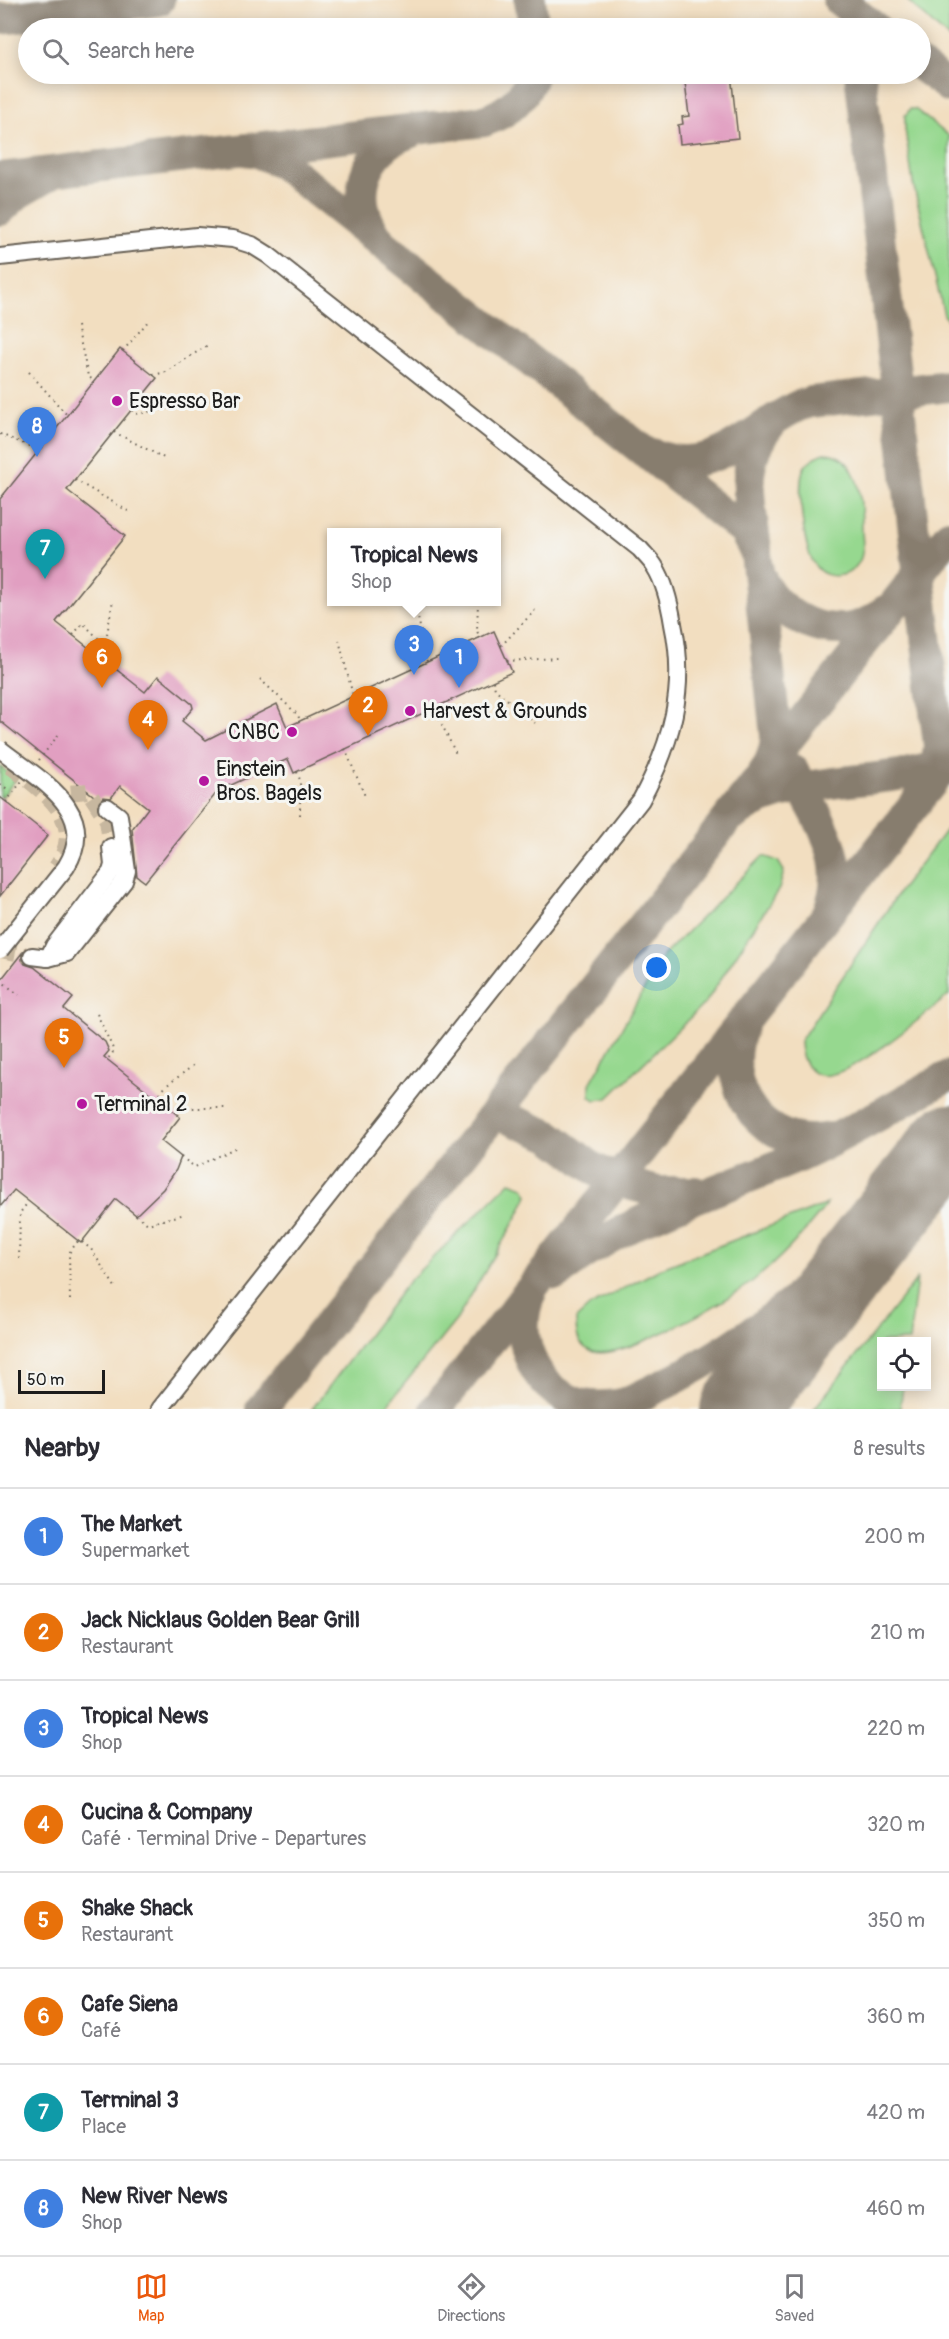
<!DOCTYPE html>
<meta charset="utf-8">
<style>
:root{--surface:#fff;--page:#f7f7f7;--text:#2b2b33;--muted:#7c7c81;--line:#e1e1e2;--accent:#ea580c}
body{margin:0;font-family:Pangolin,sans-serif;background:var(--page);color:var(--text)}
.controls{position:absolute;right:18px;bottom:18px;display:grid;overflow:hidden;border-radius:0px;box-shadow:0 3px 15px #0003}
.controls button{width:54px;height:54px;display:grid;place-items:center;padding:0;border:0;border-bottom:2px solid var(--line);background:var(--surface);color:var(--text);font:30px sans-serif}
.scale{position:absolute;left:18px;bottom:15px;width:87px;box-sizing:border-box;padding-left:6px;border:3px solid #1c1c1c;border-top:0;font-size:16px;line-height:21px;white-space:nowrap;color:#1c1c1c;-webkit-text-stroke:4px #f6f6f2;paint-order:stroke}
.you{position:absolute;left:657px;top:968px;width:21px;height:21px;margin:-15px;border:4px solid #fff;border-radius:50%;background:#1a73e8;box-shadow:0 0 0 9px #1a73e833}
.badge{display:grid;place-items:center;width:39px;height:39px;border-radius:50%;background:var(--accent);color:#fff;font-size:20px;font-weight:700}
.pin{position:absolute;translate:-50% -50px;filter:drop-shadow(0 2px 3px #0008)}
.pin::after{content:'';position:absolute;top:32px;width:21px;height:18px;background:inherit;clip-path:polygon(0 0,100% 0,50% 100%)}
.popup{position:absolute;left:327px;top:528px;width:174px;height:78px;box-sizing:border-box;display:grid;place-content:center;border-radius:0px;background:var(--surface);filter:drop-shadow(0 2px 4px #0005);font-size:20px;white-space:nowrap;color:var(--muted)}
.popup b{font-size:22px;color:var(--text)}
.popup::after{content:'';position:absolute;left:50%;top:100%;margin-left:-12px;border:12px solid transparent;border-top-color:var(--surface)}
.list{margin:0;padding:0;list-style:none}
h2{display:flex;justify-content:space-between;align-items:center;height:78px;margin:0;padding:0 24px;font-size:26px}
h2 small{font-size:20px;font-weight:400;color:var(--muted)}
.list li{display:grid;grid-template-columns:39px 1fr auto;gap:18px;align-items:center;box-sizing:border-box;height:96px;padding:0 24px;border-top:2px solid var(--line)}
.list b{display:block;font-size:22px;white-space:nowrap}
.list p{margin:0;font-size:20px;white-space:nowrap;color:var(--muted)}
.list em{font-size:20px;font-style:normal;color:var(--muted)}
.icon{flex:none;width:33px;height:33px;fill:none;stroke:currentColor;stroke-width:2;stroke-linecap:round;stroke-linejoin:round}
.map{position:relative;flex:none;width:949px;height:1409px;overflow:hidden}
.search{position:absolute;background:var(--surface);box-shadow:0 3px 15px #0003;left:18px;right:18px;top:18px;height:66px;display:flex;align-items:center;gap:15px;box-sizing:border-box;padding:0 21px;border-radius:33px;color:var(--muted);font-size:22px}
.sheet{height:846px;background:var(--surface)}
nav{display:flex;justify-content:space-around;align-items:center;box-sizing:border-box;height:84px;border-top:2px solid var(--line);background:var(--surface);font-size:16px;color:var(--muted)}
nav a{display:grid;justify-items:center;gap:3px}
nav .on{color:var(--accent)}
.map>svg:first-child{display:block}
.green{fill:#96d88f;stroke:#597a56;stroke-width:1.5}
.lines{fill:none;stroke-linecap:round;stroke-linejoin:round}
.taxiway{stroke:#877d6e;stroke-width:32}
.runway{stroke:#877d6e;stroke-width:78}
.building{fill:#e19fc1}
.minor-tunnel{stroke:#c7b79f;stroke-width:16;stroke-dasharray:16 8;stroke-linecap:butt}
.minor-casing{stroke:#676055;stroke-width:20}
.path{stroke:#676055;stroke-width:2;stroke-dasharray:1.5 4.5;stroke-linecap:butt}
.minor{stroke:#fff;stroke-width:16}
.minor-bridge-casing{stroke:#676055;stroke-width:20;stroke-linecap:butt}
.path-bridge{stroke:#676055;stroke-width:2;stroke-dasharray:1.5 4.5;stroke-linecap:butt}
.minor-bridge{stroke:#fff;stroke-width:16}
.poi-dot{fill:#b5179e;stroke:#f6f6f2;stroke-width:2}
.labels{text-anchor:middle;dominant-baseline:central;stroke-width:6;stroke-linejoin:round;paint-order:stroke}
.poi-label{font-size:21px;fill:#1c1c1c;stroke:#f6f6f2;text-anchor:start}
</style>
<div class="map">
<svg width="949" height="1409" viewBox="0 0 949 1409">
<rect width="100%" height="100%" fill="#f6f6f2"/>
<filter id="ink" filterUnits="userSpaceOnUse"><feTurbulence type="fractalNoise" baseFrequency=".0167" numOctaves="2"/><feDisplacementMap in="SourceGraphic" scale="12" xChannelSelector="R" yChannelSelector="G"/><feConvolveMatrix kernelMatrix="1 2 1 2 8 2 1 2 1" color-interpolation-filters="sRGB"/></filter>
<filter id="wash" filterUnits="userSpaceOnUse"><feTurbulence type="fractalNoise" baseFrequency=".008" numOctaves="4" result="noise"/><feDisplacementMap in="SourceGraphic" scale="24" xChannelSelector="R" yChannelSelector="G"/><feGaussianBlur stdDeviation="1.35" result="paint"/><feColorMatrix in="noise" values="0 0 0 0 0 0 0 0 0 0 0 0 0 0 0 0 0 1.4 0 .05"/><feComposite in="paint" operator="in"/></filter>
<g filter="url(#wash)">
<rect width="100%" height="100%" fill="#f2dec0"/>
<!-- green -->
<g class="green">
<polygon points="907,0 949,0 949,39"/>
<polygon points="910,109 915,109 949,136 949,322 944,315 913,183 905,129 905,116"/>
<path d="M824,453C861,454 862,502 862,530C862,537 864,546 862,553C861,563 852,573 842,575C833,577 823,575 817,568C803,553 797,489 803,470C807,461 815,457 824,453Z"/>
<polygon points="0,766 16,779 1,798 0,797"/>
<path d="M949,826V995C920,1018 863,1068 829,1075C809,1079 800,1058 800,1041L899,892Z"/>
<polygon points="763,856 778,861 784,871 779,889 706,1002 608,1098 595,1100 590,1096 590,1084 663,956"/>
<polygon points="510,1182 524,1187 528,1195 519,1214 457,1319 384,1409 312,1409 409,1281"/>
<path d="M827,1204C805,1232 782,1258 754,1280C731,1300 622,1360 594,1352C577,1347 576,1334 576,1319L590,1306L662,1268Z"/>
<polygon points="917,1279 909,1341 882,1342 882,1386 903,1387 900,1409 814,1409"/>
</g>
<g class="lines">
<!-- taxiway -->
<g class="taxiway">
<polyline points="530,0 534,28"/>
<polyline points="839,0 875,28"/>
<polyline points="0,19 159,0"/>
<polyline points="920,65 949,87"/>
<polyline points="860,74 939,746 937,762 930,784"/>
<path d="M243,150L257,152L281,163L744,531L756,553L776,736C775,755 768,768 756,783L261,1409"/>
<path d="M0,178L484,121C508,113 525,97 533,74"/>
<polyline points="0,210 17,194 48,176"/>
<path d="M378,238C348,199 363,149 409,133"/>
<path d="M653,454C713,480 749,429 798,406L811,402L949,386"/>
<path d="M756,549C751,504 737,463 770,425"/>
<path d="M760,577C781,624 844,648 885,611"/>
<polyline points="773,758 949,535"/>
<path d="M793,770C815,818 851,856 829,910"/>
<path d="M737,813C774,785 838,783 884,777C907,774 929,772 949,758"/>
<path d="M742,1026C717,1088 763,1152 830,1138"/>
<polyline points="495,1113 550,1136 593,1168 624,1183 658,1192 695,1192"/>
<path d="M558,1274C626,1216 715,1193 796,1158C848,1135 898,1103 949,1076"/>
<path d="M531,1292C512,1335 532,1387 577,1403C592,1408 608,1406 623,1404"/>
<polyline points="436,1409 949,761"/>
<path d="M610,1409C693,1376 772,1324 838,1264C868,1237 894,1207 922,1178"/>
</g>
<!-- runway -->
<polyline class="runway" points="739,1409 949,1143"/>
</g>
<g id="blocks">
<!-- building -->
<g class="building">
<polygon points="684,74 731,74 738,138 680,144 678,125 683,124 682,117 689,116"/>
<polygon points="120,349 157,378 67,490 125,536 56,622 145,692 158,676 192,704 193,708 182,721 206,740 277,704 287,727 494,631 512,672 294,773 288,759 218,791 145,882 137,876 132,829 148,808 120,786 111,798 103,797 99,800 0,721 0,499"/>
<polygon points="0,797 48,835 0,896"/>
<polygon points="22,953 22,960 25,964 34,967 73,998 64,1009 105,1042 109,1051 104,1057 180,1117 161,1141 181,1157 176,1170 163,1189 136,1215 116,1199 81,1243 14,1190 0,1207 0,981"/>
</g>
</g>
</g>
<g filter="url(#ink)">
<use href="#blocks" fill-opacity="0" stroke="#676055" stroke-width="1.5"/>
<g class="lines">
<!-- minor-tunnel -->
<g class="minor-tunnel">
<path d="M10,766C43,792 88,819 56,867"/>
<polyline points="47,795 88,791 107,820 111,847"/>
<polyline points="0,950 32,956"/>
</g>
<defs>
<g id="minor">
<path d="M0,257L197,236L233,239L252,245L268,255L640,549C645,555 651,560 655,567C665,583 670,605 673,624C687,688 672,743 641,800L160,1409"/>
<polyline points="32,956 48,958 67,953 124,881 127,871 119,816 107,807"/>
<polyline points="48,958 54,946 111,872 113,865 111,847"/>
</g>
</defs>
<!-- minor casing -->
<use href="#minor" class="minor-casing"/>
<!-- path -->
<g class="path">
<polyline points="77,326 88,376 94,381"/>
<polyline points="123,351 149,320"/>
<polyline points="29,372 67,415"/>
<polyline points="153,375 166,372 208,345"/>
<polyline points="132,410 137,414 215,399"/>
<polyline points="114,432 164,458"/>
<polyline points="0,434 39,450"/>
<polyline points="75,480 128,511"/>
<polyline points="478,602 477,631 480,638"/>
<polyline points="416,607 427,662"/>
<polyline points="73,635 83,623 103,643 106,640 113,600"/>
<polyline points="339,640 353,696"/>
<polyline points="501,646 538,607"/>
<polyline points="507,661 557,658"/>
<polyline points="260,679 298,715 300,721"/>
<polyline points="493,681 495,689 535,723"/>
<polyline points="434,708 456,754"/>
<polyline points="345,749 365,796"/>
<polyline points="297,772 300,780 300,819"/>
<polyline points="0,784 9,790"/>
<polyline points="97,1014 114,1051 107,1060"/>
<polyline points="156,1098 166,1086 194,1065"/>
<polyline points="178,1115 184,1108 227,1108"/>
<polyline points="181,1157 195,1167 239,1146"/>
<polyline points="136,1215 148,1224 185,1214"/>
<polyline points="82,1242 91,1249 117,1290"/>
<polyline points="19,1259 20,1213 28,1202"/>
<polyline points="70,1300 69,1253 78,1241"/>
</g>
<!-- minor -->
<use href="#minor" class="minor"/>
<defs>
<path id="minor-bridge" d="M0,749C39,780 101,810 66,867L0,950"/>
</defs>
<!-- minor-bridge casing -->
<use href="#minor-bridge" class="minor-bridge-casing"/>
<!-- path-bridge -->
<g class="path-bridge">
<polyline points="39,760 59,734"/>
<polyline points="6,802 22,781"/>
<polyline points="0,980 19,995"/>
</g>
<!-- minor-bridge -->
<use href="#minor-bridge" class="minor-bridge"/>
</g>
</g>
<!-- markers -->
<g class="poi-dot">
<circle cx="117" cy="401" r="6"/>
<circle cx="410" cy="711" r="6"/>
<circle cx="292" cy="732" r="6"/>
<circle cx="204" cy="781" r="6"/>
<circle cx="82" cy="1104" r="6"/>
</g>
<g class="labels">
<!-- poi labels -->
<g class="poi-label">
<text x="129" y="401">Espresso Bar</text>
<text x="422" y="711">Harvest &amp; Grounds</text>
<text x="280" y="732" text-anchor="end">CNBC</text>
<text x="216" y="769">Einstein<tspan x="216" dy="24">Bros. Bagels</tspan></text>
<text x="94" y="1104">Terminal 2</text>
</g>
</g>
</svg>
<div class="controls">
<button><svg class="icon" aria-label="locate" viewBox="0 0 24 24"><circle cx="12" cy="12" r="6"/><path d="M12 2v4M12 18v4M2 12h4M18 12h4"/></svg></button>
</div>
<div class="scale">50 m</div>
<div class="you"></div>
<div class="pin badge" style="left:459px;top:688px;background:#3f7fe0">1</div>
<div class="pin badge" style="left:368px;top:736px;background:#e8710a">2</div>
<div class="pin badge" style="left:414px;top:675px;background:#3f7fe0">3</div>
<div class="popup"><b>Tropical News</b>Shop</div>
<div class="pin badge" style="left:148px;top:750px;background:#e8710a">4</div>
<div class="pin badge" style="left:64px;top:1068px;background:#e8710a">5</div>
<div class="pin badge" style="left:102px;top:688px;background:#e8710a">6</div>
<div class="pin badge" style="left:45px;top:579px;background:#0f9aa8">7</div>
<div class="pin badge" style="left:37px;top:457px;background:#3f7fe0">8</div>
<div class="search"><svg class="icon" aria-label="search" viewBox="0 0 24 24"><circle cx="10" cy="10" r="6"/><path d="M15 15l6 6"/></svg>Search here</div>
</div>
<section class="sheet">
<h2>Nearby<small>8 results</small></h2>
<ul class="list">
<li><span class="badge" style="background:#3f7fe0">1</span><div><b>The Market</b><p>Supermarket</p></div><em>200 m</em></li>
<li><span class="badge" style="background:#e8710a">2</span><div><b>Jack Nicklaus Golden Bear Grill</b><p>Restaurant</p></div><em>210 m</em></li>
<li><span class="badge" style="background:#3f7fe0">3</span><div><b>Tropical News</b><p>Shop</p></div><em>220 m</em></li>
<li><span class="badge" style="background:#e8710a">4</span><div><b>Cucina &amp; Company</b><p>Café · Terminal Drive - Departures</p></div><em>320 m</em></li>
<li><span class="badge" style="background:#e8710a">5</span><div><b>Shake Shack</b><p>Restaurant</p></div><em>350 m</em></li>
<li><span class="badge" style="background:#e8710a">6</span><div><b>Cafe Siena</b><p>Café</p></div><em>360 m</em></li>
<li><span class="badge" style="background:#0f9aa8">7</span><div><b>Terminal 3</b><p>Place</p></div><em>420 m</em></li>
<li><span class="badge" style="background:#3f7fe0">8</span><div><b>New River News</b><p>Shop</p></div><em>460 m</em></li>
</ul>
</section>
<nav>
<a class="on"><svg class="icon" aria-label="map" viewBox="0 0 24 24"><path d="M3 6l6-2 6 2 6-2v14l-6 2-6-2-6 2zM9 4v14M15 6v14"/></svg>Map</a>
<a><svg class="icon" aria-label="directions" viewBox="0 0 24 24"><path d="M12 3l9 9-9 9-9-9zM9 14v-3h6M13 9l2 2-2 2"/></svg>Directions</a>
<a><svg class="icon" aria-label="saved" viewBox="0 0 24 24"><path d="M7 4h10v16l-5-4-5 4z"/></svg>Saved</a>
</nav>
